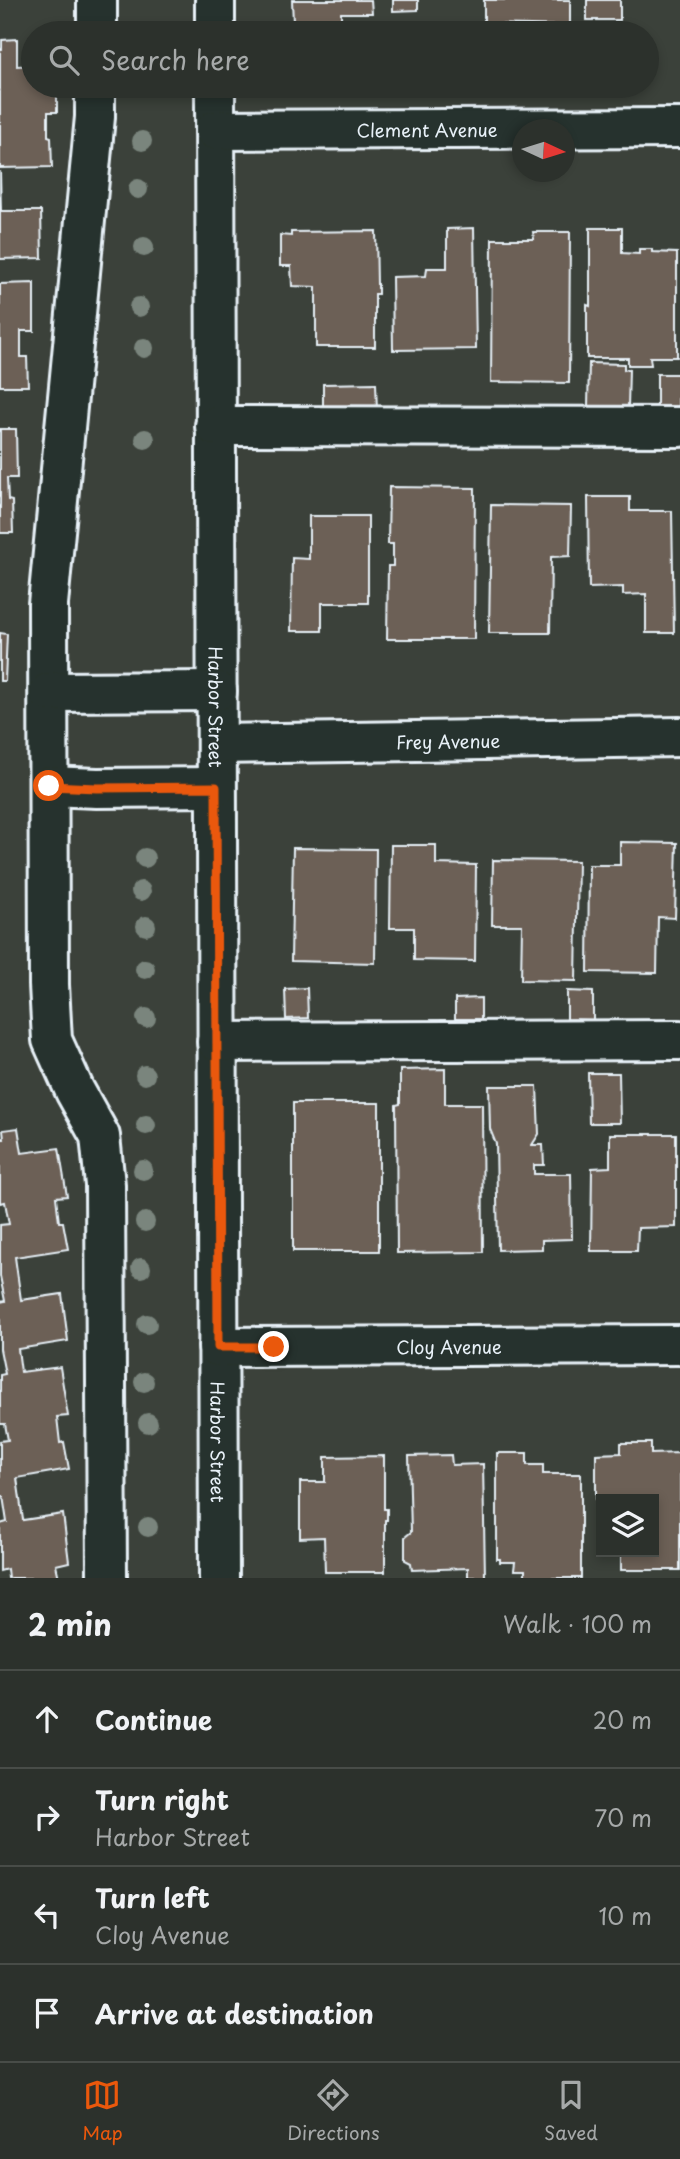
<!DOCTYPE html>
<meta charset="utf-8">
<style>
:root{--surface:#2c312c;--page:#383d38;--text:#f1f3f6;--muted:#a6a9a9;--line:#484c48;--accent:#ea580c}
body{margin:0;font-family:"Playpen Sans",sans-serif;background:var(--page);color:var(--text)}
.controls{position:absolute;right:21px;bottom:21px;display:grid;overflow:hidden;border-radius:0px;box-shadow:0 4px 10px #0003}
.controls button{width:63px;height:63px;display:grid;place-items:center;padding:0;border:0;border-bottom:2px solid var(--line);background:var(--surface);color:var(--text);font:35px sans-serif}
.compass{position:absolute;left:512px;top:119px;width:63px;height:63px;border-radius:50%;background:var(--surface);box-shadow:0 4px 10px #0003;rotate:94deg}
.stop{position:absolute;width:21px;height:21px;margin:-16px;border:5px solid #ea580c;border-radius:50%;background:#fff}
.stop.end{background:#ea580c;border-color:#fff;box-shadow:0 2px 7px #0008}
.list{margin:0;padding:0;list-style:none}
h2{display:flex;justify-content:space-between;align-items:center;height:91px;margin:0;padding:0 28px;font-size:30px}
h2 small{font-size:23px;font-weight:400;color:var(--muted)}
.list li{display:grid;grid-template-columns:46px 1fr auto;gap:21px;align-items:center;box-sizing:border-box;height:98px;padding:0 28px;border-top:2px solid var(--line)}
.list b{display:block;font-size:26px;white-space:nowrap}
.list p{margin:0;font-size:23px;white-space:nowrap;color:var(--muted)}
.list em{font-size:23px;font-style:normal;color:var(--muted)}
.icon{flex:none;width:38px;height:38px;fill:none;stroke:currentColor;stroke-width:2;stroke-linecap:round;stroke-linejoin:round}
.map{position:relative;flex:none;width:680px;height:1578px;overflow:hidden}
.search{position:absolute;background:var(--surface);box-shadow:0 4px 10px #0003;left:21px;right:21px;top:21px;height:77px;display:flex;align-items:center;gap:18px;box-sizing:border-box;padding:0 24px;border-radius:38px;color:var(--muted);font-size:26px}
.sheet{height:483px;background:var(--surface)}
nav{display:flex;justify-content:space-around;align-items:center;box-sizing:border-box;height:98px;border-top:2px solid var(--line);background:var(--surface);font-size:19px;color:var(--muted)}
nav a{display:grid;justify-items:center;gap:4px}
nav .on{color:var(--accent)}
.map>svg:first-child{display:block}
.building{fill:#6c6157;stroke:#e8f1f8;stroke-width:2}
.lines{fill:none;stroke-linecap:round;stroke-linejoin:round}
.minor-casing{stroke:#e8f1f8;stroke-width:44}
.minor{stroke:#26332d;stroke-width:38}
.tree{fill:#7a857d}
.route{stroke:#ea580c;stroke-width:9}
.labels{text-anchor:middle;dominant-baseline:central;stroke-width:7;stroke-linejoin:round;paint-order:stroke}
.street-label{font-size:18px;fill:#e8f1f8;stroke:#26332d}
</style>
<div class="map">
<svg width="680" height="1578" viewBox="0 0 680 1578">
<rect width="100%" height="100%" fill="#3b413a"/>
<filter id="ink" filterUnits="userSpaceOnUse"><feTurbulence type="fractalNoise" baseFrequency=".0143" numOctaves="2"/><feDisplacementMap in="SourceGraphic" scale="14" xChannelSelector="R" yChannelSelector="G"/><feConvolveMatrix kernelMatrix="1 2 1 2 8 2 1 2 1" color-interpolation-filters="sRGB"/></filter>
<g filter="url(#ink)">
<!-- building -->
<g class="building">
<polygon points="292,0 371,0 372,13 341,13 341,22 293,22"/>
<polygon points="393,0 418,0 418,10 393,11"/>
<polygon points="484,0 570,0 570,26 484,24"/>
<rect x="587" y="0" width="33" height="20"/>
<polygon points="17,39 17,66 33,65 33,86 57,86 57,112 48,112 48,136 51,137 52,167 0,168 0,49 2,49 2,40"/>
<polygon points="0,171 1,211 41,211 42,258 0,259"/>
<polygon points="474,228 476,349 393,350 392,277 426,276 427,268 447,268 447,229"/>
<polygon points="590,228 622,228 622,253 639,254 639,249 652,249 652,252 677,253 677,357 650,357 651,365 628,365 628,358 587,358 587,305 590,306"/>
<polygon points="376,231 377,284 378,284 378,294 375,294 375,347 316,347 316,287 292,286 291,266 280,266 280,235 291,236 291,232"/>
<polygon points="533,232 570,232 569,383 491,382 492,239 534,239"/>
<polygon points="34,283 34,331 21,331 21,357 27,357 28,386 0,386 0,284"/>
<polygon points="589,363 624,364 624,370 629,369 628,407 588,406"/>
<rect x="657" y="374" width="21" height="40"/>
<polygon points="376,383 377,411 323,411 323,384"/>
<polygon points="0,429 16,429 17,478 7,478 8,500 12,501 13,533 0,533"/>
<polygon points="389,487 475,488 474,639 387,639 388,566 393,566 393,544 388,544"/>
<polygon points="588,497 630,497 630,511 672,511 674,633 646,633 646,594 623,595 623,587 589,588"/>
<polygon points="491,505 571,506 570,556 551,557 550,633 489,633"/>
<polygon points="309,516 368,516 368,603 322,603 322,631 291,631 292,558 309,559"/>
<polygon points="0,633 7,634 5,681 0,681"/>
<polygon points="620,842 677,843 675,918 658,917 657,973 588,972 589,865 620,865"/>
<polygon points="391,845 436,845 436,864 476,865 475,961 414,960 414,928 390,928"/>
<polygon points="293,848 376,849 375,963 291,961"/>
<polygon points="493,860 578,861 576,981 521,980 522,925 492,925"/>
<polygon points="307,988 308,1018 286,1019 285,989"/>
<polygon points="567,991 593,992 593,1020 567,1019"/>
<polygon points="481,998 481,1019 455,1019 455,999"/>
<polygon points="445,1069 445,1104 482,1104 483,1252 397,1253 396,1105 400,1104 400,1070"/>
<polygon points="588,1073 619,1073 620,1123 589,1123"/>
<polygon points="489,1086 537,1086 539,1134 532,1145 543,1145 544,1165 534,1165 534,1174 571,1174 572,1239 542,1240 542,1249 498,1250 496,1144 490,1129"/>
<rect x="293" y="1103" width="86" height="148"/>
<polygon points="18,1128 22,1153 59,1148 67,1196 56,1197 59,1222 63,1222 68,1249 15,1257 21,1300 62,1294 68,1341 18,1349 21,1372 60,1367 68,1416 57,1417 60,1443 64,1442 69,1469 17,1478 23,1520 63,1514 69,1562 56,1565 59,1578 8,1578 7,1569 0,1571 0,1524 7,1522 3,1496 0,1496 0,1441 8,1440 5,1424 0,1424 0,1375 5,1374 0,1349 0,1302 5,1301 0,1276 0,1225 9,1224 5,1202 0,1203 0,1139 4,1139 3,1130"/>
<polygon points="610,1134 676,1134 676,1227 638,1228 637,1251 591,1251 592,1168 610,1167"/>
<polygon points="621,1443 651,1443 651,1454 680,1453 680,1570 621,1570 621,1552 654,1552 654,1499 601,1499 601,1509 596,1509 596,1454 621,1453"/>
<polygon points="497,1453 527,1453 527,1465 543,1465 543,1474 581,1474 581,1578 525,1578 525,1570 514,1570 515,1562 500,1562 500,1559 497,1559"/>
<polygon points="451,1455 452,1465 483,1464 485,1577 468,1577 468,1568 412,1570 411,1563 405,1560 405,1537 411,1532 409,1456"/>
<polygon points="384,1456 384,1509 387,1509 387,1520 385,1520 385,1572 325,1572 324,1537 300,1538 300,1482 325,1482 325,1457"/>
</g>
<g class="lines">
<defs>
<g id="minor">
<polyline points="97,33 97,0"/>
<polyline points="215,33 215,0"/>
<polyline points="95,86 95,117 48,604 49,985 52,1040 75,1091 100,1136 105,1185 107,1578"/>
<path id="s1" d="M215,86L219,1578"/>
<path id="s2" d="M215,130L680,128"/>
<polyline points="215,426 680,427"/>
<polyline points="49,692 217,691"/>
<path id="s3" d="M217,744L680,737"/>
<polyline points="49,786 97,788 216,787"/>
<polyline points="217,1042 680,1040"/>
<path id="s4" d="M218,1347L680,1345"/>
</g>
</defs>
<!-- minor casing -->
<use href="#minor" class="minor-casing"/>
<!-- minor -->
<use href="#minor" class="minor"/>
</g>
<!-- trees -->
<g class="tree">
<circle cx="142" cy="141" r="10"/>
<circle cx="138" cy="189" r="10"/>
<circle cx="144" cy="247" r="10"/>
<circle cx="139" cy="307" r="10"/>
<circle cx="144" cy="348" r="10"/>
<circle cx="145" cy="439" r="10"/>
<circle cx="145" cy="858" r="10"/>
<circle cx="141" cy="891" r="10"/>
<circle cx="146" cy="926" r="10"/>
<circle cx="145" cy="969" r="10"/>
<circle cx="146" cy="1018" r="10"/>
<circle cx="145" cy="1075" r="10"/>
<circle cx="146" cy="1125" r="10"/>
<circle cx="143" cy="1170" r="10"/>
<circle cx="145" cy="1222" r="10"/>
<circle cx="141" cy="1268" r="10"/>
<circle cx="147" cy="1324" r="10"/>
<circle cx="144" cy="1382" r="10"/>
<circle cx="148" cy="1423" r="10"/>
<circle cx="148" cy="1527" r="10"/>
</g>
</g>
<g class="lines" filter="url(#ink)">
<!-- route -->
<polyline class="route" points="49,786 97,788 216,787 218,1347 274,1347"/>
</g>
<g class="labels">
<!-- street labels -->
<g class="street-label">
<text stroke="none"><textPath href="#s2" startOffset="212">Clement Avenue</textPath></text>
<text stroke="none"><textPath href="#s1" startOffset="621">Harbor Street</textPath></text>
<text stroke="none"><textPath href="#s3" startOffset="231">Frey Avenue</textPath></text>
<text stroke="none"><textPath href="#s4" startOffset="231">Cloy Avenue</textPath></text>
<text stroke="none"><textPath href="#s1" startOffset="1356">Harbor Street</textPath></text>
</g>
</g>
</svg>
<div class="controls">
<button><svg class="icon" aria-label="layers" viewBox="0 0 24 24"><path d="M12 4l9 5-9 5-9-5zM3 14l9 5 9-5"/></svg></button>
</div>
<svg class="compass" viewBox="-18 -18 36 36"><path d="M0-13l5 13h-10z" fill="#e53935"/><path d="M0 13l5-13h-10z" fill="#a6a9a9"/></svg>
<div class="stop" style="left:49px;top:786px"></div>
<div class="stop end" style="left:274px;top:1347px"></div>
<div class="search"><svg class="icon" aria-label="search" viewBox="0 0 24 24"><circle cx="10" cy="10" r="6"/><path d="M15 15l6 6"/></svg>Search here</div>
</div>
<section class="sheet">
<h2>2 min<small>Walk · 100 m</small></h2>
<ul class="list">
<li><svg class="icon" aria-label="ahead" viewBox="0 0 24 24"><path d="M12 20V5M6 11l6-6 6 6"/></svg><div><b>Continue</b></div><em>20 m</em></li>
<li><svg class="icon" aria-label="right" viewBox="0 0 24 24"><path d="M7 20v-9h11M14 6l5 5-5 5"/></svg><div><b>Turn right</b><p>Harbor Street</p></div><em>70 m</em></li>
<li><svg class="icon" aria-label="left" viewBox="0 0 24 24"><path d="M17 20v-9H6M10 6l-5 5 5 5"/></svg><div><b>Turn left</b><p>Cloy Avenue</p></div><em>10 m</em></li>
<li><svg class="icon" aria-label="arrive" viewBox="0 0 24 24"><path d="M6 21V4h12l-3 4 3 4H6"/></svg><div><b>Arrive at destination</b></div></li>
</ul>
</section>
<nav>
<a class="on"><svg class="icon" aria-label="map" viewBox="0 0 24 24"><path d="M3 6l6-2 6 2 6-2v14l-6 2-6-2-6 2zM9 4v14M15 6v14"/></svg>Map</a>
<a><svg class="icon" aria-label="directions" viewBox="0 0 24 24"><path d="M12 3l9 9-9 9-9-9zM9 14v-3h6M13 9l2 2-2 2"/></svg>Directions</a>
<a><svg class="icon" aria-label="saved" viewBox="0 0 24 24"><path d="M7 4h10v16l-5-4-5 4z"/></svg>Saved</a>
</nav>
